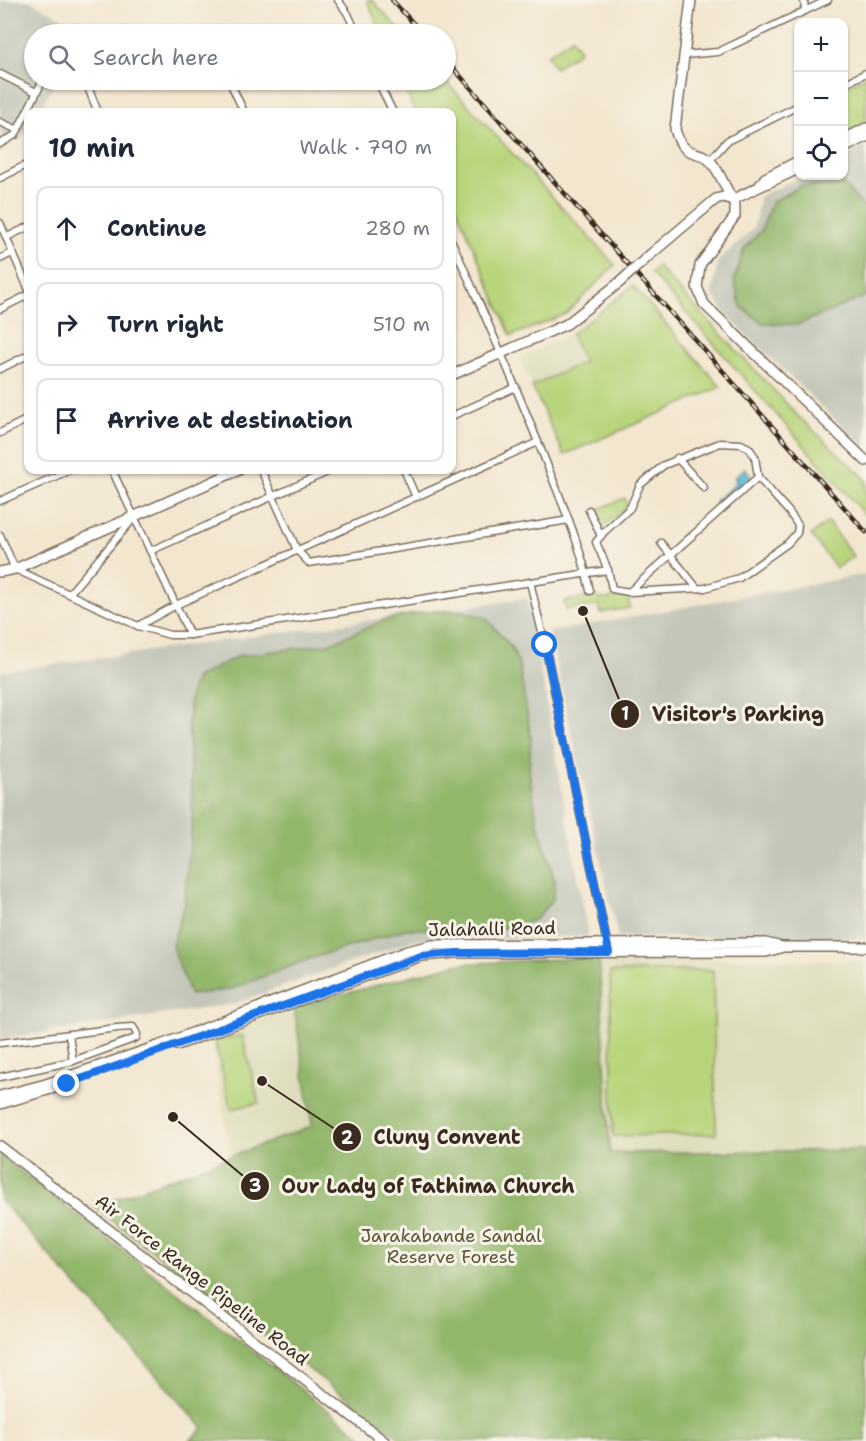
<!DOCTYPE html>
<meta charset="utf-8">
<style>
:root{--surface:#fff;--page:#f6f6f7;--text:#1f2937;--muted:#747a83;--line:#e0e1e3}
body{margin:0;font-family:"Shantell Sans",sans-serif;background:var(--page);color:var(--text)}
.controls{position:absolute;right:18px;top:18px;display:grid;overflow:hidden;border-radius:12px;box-shadow:0 2px 4px #0004}
.controls button{width:54px;height:54px;display:grid;place-items:center;padding:0;border:0;border-bottom:2px solid var(--line);background:var(--surface);color:var(--text);font:30px sans-serif}
.stop{position:absolute;width:18px;height:18px;margin:-14px;border:4px solid #1a73e8;border-radius:50%;background:#fff}
.stop.end{background:#1a73e8;border-color:#fff;box-shadow:0 2px 6px #0008}
.list{margin:0;padding:0;list-style:none}
h2{display:flex;justify-content:space-between;align-items:center;height:78px;margin:0;padding:0 24px;font-size:26px}
h2 small{font-size:20px;font-weight:400;color:var(--muted)}
.list li{display:grid;grid-template-columns:39px 1fr auto;gap:18px;align-items:center;box-sizing:border-box;height:84px;margin:0 12px 12px;padding:0 12px;border:2px solid var(--line);border-radius:12px}
.list b{display:block;font-size:22px;white-space:nowrap}
.list em{font-size:20px;font-style:normal;color:var(--muted)}
.icon{flex:none;width:33px;height:33px;fill:none;stroke:currentColor;stroke-width:2;stroke-linecap:round;stroke-linejoin:round}
.map{position:relative;flex:none;width:866px;height:1441px;overflow:hidden}
.search{position:absolute;background:var(--surface);box-shadow:0 2px 4px #0004;left:24px;top:24px;width:432px;height:66px;display:flex;align-items:center;gap:15px;box-sizing:border-box;padding:0 21px;border-radius:33px;color:var(--muted);font-size:22px}
.panel{position:absolute;background:var(--surface);box-shadow:0 2px 4px #0004;left:24px;top:108px;width:432px;height:366px;border-radius:12px}
.map>svg:first-child{display:block}
.built{fill:#deddbb}
.industrial{fill:#c3c6b9}
.green{fill:#b8d57b;stroke:#7a804c;stroke-width:1.5}
.forest{fill:#92b66b;stroke:#667044;stroke-width:1.5}
.water{fill:#53b9d1;stroke:#477278;stroke-width:1.5}
.lines{fill:none;stroke-linecap:round;stroke-linejoin:round}
.street-casing{stroke:#7b6c5c;stroke-width:9}
.secondary-casing{stroke:#7b6c5c;stroke-width:12}
.street{stroke:#fff;stroke-width:6}
.secondary{stroke:#fff;stroke-width:9}
.rail-casing{stroke:#3b2a1e;stroke-width:4.5}
.rail{stroke:#f7f3e8;stroke-width:2;stroke-dasharray:7;stroke-linecap:butt}
.secondary-bridge-casing{stroke:#7b6c5c;stroke-width:12;stroke-linecap:butt}
.secondary-bridge{stroke:#fff;stroke-width:9}
.route{stroke:#1a73e8;stroke-width:8}
.labels{text-anchor:middle;dominant-baseline:central;stroke-width:6;stroke-linejoin:round;paint-order:stroke}
.street-label{font-size:18px;fill:#3b2a1e;stroke:#f7f3e8}
.park-label{font-size:18px;fill:#5a5535;stroke:#f7f3e8}
.leader{fill:none;stroke:#3b2a1e;stroke-width:2}
.callout-dot{fill:#3b2a1e;stroke:#f7f3e8;stroke-width:2}
.mark-label{font-size:18px;text-anchor:middle;font-weight:bold;fill:#fff}
.callout-label{font-size:20px;text-anchor:middle;font-weight:bold;fill:#3b2a1e;stroke:#f7f3e8;stroke-width:6;stroke-linejoin:round;paint-order:stroke}
</style>
<div class="map">
<svg width="866" height="1441" viewBox="0 0 866 1441">
<rect width="100%" height="100%" fill="#f7f3e8"/>
<filter id="ink" filterUnits="userSpaceOnUse"><feTurbulence type="fractalNoise" baseFrequency=".0167" numOctaves="2"/><feDisplacementMap in="SourceGraphic" scale="12" xChannelSelector="R" yChannelSelector="G"/><feConvolveMatrix kernelMatrix="1 2 1 2 8 2 1 2 1" color-interpolation-filters="sRGB"/></filter>
<filter id="wash" filterUnits="userSpaceOnUse"><feTurbulence type="fractalNoise" baseFrequency=".008" numOctaves="4" result="noise"/><feDisplacementMap in="SourceGraphic" scale="24" xChannelSelector="R" yChannelSelector="G"/><feGaussianBlur stdDeviation="1.35" result="paint"/><feColorMatrix in="noise" values="0 0 0 0 0 0 0 0 0 0 0 0 0 0 0 0 0 1.4 0 .05"/><feComposite in="paint" operator="in"/></filter>
<g filter="url(#wash)">
<rect width="100%" height="100%" fill="#f3e6cf"/>
<!-- built -->
<g class="built">
<polygon points="571,334 584,362 532,386 520,358"/>
<polygon points="599,957 866,961 866,1150 609,1153"/>
<polygon points="294,1007 312,1126 231,1156 211,1037"/>
</g>
<!-- industrial -->
<g class="industrial">
<polygon points="0,0 28,0 87,31 84,34 34,34 34,80 57,80 38,112 28,112 28,128 20,141 0,134"/>
<polygon points="866,146 866,449 726,315 712,293 718,261 754,228 760,196 804,176 844,176 844,157"/>
<polygon points="866,574 866,938 618,937 549,632"/>
<polygon points="528,598 588,936 414,940 233,1004 0,1039 0,672"/>
</g>
<!-- green -->
<g class="green">
<polygon points="367,0 372,0 404,34 382,34"/>
<polygon points="572,38 580,51 555,68 547,55"/>
<polygon points="866,76 866,123 844,134 844,87"/>
<polygon points="401,80 445,80 615,265 566,314 511,336 452,197 452,112 415,112"/>
<polygon points="657,266 799,417 866,479 866,516 651,273"/>
<polygon points="633,286 721,387 564,455 532,386 584,362 571,334"/>
<polygon points="625,498 627,507 600,529 596,510"/>
<polygon points="828,522 853,556 836,568 811,535"/>
<polygon points="628,595 630,608 601,613 599,605 566,610 564,601 597,596 599,600"/>
<polygon points="713,970 716,1134 613,1136 610,972"/>
<polygon points="242,1035 259,1103 231,1109 215,1042"/>
</g>
<!-- forest -->
<g class="forest">
<polygon points="843,184 866,210 866,296 797,325 763,323 741,307 734,280 744,249 761,231 772,202 800,186"/>
<polygon points="430,611 462,611 486,618 512,648 519,665 531,738 529,771 537,820 555,882 553,899 535,920 499,929 406,929 309,959 231,989 190,995 172,946 184,906 193,815 188,723 190,694 196,678 238,656 328,644 387,619"/>
<polygon points="599,957 610,1153 866,1150 866,1441 404,1441 94,1207 312,1126 294,1007 456,964"/>
<polygon points="0,1155 368,1441 189,1441 203,1428 0,1200"/>
</g>
<!-- water -->
<polygon class="water" points="745,468 752,478 720,507 715,501 736,484 735,477"/>
</g>
<g filter="url(#ink)">
<g class="lines">
<defs>
<g id="street">
<polyline points="338,0 348,14 357,34"/>
<polyline points="804,0 805,11"/>
<polyline points="684,55 718,52 828,0"/>
<polyline points="0,74 36,92"/>
<polyline points="85,80 98,112"/>
<polyline points="229,80 244,112"/>
<polyline points="377,80 393,112"/>
<polyline points="844,84 866,73"/>
<polyline points="0,122 18,130"/>
<polyline points="0,144 15,135 43,80"/>
<polyline points="710,160 727,141 798,106"/>
<polyline points="0,178 28,164"/>
<polyline points="0,223 28,288"/>
<polyline points="7,237 28,227"/>
<path d="M452,242C484,313 515,384 544,457C561,501 581,545 590,591"/>
<polyline points="0,259 12,253"/>
<polyline points="0,309 28,295"/>
<polyline points="0,369 28,355"/>
<polyline points="452,416 516,387"/>
<polyline points="0,433 28,419"/>
<polyline points="677,458 704,488"/>
<polyline points="112,470 190,635"/>
<polyline points="261,470 297,550 309,563 569,520"/>
<polyline points="404,470 416,497"/>
<polyline points="0,501 70,470"/>
<polyline points="589,510 601,536"/>
<polyline points="0,535 15,569 138,626 170,635 190,635 608,570 612,589 629,592 705,588 739,578 788,543 797,533 798,525 789,512 758,477 755,457 749,448 741,444 720,443 664,465 640,485 630,508 604,532 596,542 608,570"/>
<polyline points="661,543 697,588"/>
<polyline points="150,551 332,470"/>
<polyline points="530,582 545,645 608,948"/>
<polyline points="629,592 758,477"/>
<polyline points="69,594 133,519"/>
<polyline points="138,626 176,605 538,442"/>
<polyline points="69,1035 73,1061"/>
<polyline points="0,1043 117,1028 133,1027 137,1034 136,1038 73,1061 0,1077"/>
</g>
<g id="secondary">
<path d="M691,0L675,129C683,161 699,147 711,162C720,172 725,188 733,200C754,188 776,180 798,169"/>
<polyline points="844,139 866,128"/>
<polyline points="844,148 866,137"/>
<polyline points="760,185 765,178 798,161"/>
<polyline points="651,254 716,199 723,197 733,200 735,207 735,216 700,265 697,287 704,304 866,461"/>
<polyline points="452,375 567,324 620,282"/>
<polyline points="0,572 15,569 239,470"/>
<polyline points="177,1045 421,956 456,953 766,952 780,948"/>
<polyline points="0,1096 46,1084 158,1046 407,951 433,945 765,943 782,947 866,947"/>
<polyline points="0,1104 65,1085"/>
<polyline points="0,1146 384,1441"/>
</g>
</defs>
<!-- street casing -->
<use href="#street" class="street-casing"/>
<!-- secondary casing -->
<use href="#secondary" class="secondary-casing"/>
<!-- street -->
<use href="#street" class="street"/>
<!-- secondary -->
<use href="#secondary" class="secondary"/>
<defs>
<g id="rail">
<polyline points="392,0 423,34"/>
<polyline points="446,60 866,532"/>
</g>
</defs>
<!-- rail casing -->
<use href="#rail" class="rail-casing"/>
<!-- rail -->
<use href="#rail" class="rail"/>
<defs>
<polyline id="secondary-bridge" points="620,282 651,254"/>
</defs>
<!-- secondary-bridge casing -->
<use href="#secondary-bridge" class="secondary-bridge-casing"/>
<!-- secondary-bridge -->
<use href="#secondary-bridge" class="secondary-bridge"/>
</g>
</g>
<g class="lines" filter="url(#ink)">
<!-- route -->
<polyline class="route" points="67,1084 421,956 456,953 609,952 545,645"/>
</g>
<g class="labels">
<!-- street labels -->
<g class="street-label">
<text transform="translate(492 929) rotate(-1)">Jalahalli Road</text>
<text transform="translate(202 1280) rotate(38)">Air Force Range Pipeline Road</text>
</g>
<!-- park labels -->
<g class="park-label">
<text x="451" y="1236">Jarakabande Sandal<tspan x="451" dy="21">Reserve Forest</tspan></text>
</g>
</g>
<!-- callouts -->
<path class="leader" d="M583 611L625 714M262 1081L347 1137M173 1117L255 1186"/>
<g class="callout-dot">
<circle cx="583" cy="611" r="6"/>
<circle cx="262" cy="1081" r="6"/>
<circle cx="173" cy="1117" r="6"/>
<circle cx="625" cy="714" r="15"/>
<circle cx="347" cy="1137" r="15"/>
<circle cx="255" cy="1186" r="15"/>
</g>
<g class="mark-label">
<text x="625" y="720">1</text>
<text x="347" y="1144">2</text>
<text x="255" y="1192">3</text>
</g>
<g class="callout-label">
<text x="738" y="721">Visitor's Parking</text>
<text x="447" y="1144">Cluny Convent</text>
<text x="428" y="1193">Our Lady of Fathima Church</text>
</g>
</svg>
<div class="controls">
<button>+</button>
<button>−</button>
<button><svg class="icon" aria-label="locate" viewBox="0 0 24 24"><circle cx="12" cy="12" r="6"/><path d="M12 2v4M12 18v4M2 12h4M18 12h4"/></svg></button>
</div>
<div class="stop" style="left:545px;top:645px"></div>
<div class="stop end" style="left:67px;top:1084px"></div>
<div class="search"><svg class="icon" aria-label="search" viewBox="0 0 24 24"><circle cx="10" cy="10" r="6"/><path d="M15 15l6 6"/></svg>Search here</div>
<section class="panel">
<h2>10 min<small>Walk · 790 m</small></h2>
<ul class="list">
<li><svg class="icon" aria-label="ahead" viewBox="0 0 24 24"><path d="M12 20V5M6 11l6-6 6 6"/></svg><div><b>Continue</b></div><em>280 m</em></li>
<li><svg class="icon" aria-label="right" viewBox="0 0 24 24"><path d="M7 20v-9h11M14 6l5 5-5 5"/></svg><div><b>Turn right</b></div><em>510 m</em></li>
<li><svg class="icon" aria-label="arrive" viewBox="0 0 24 24"><path d="M6 21V4h12l-3 4 3 4H6"/></svg><div><b>Arrive at destination</b></div></li>
</ul>
</section>
</div>
